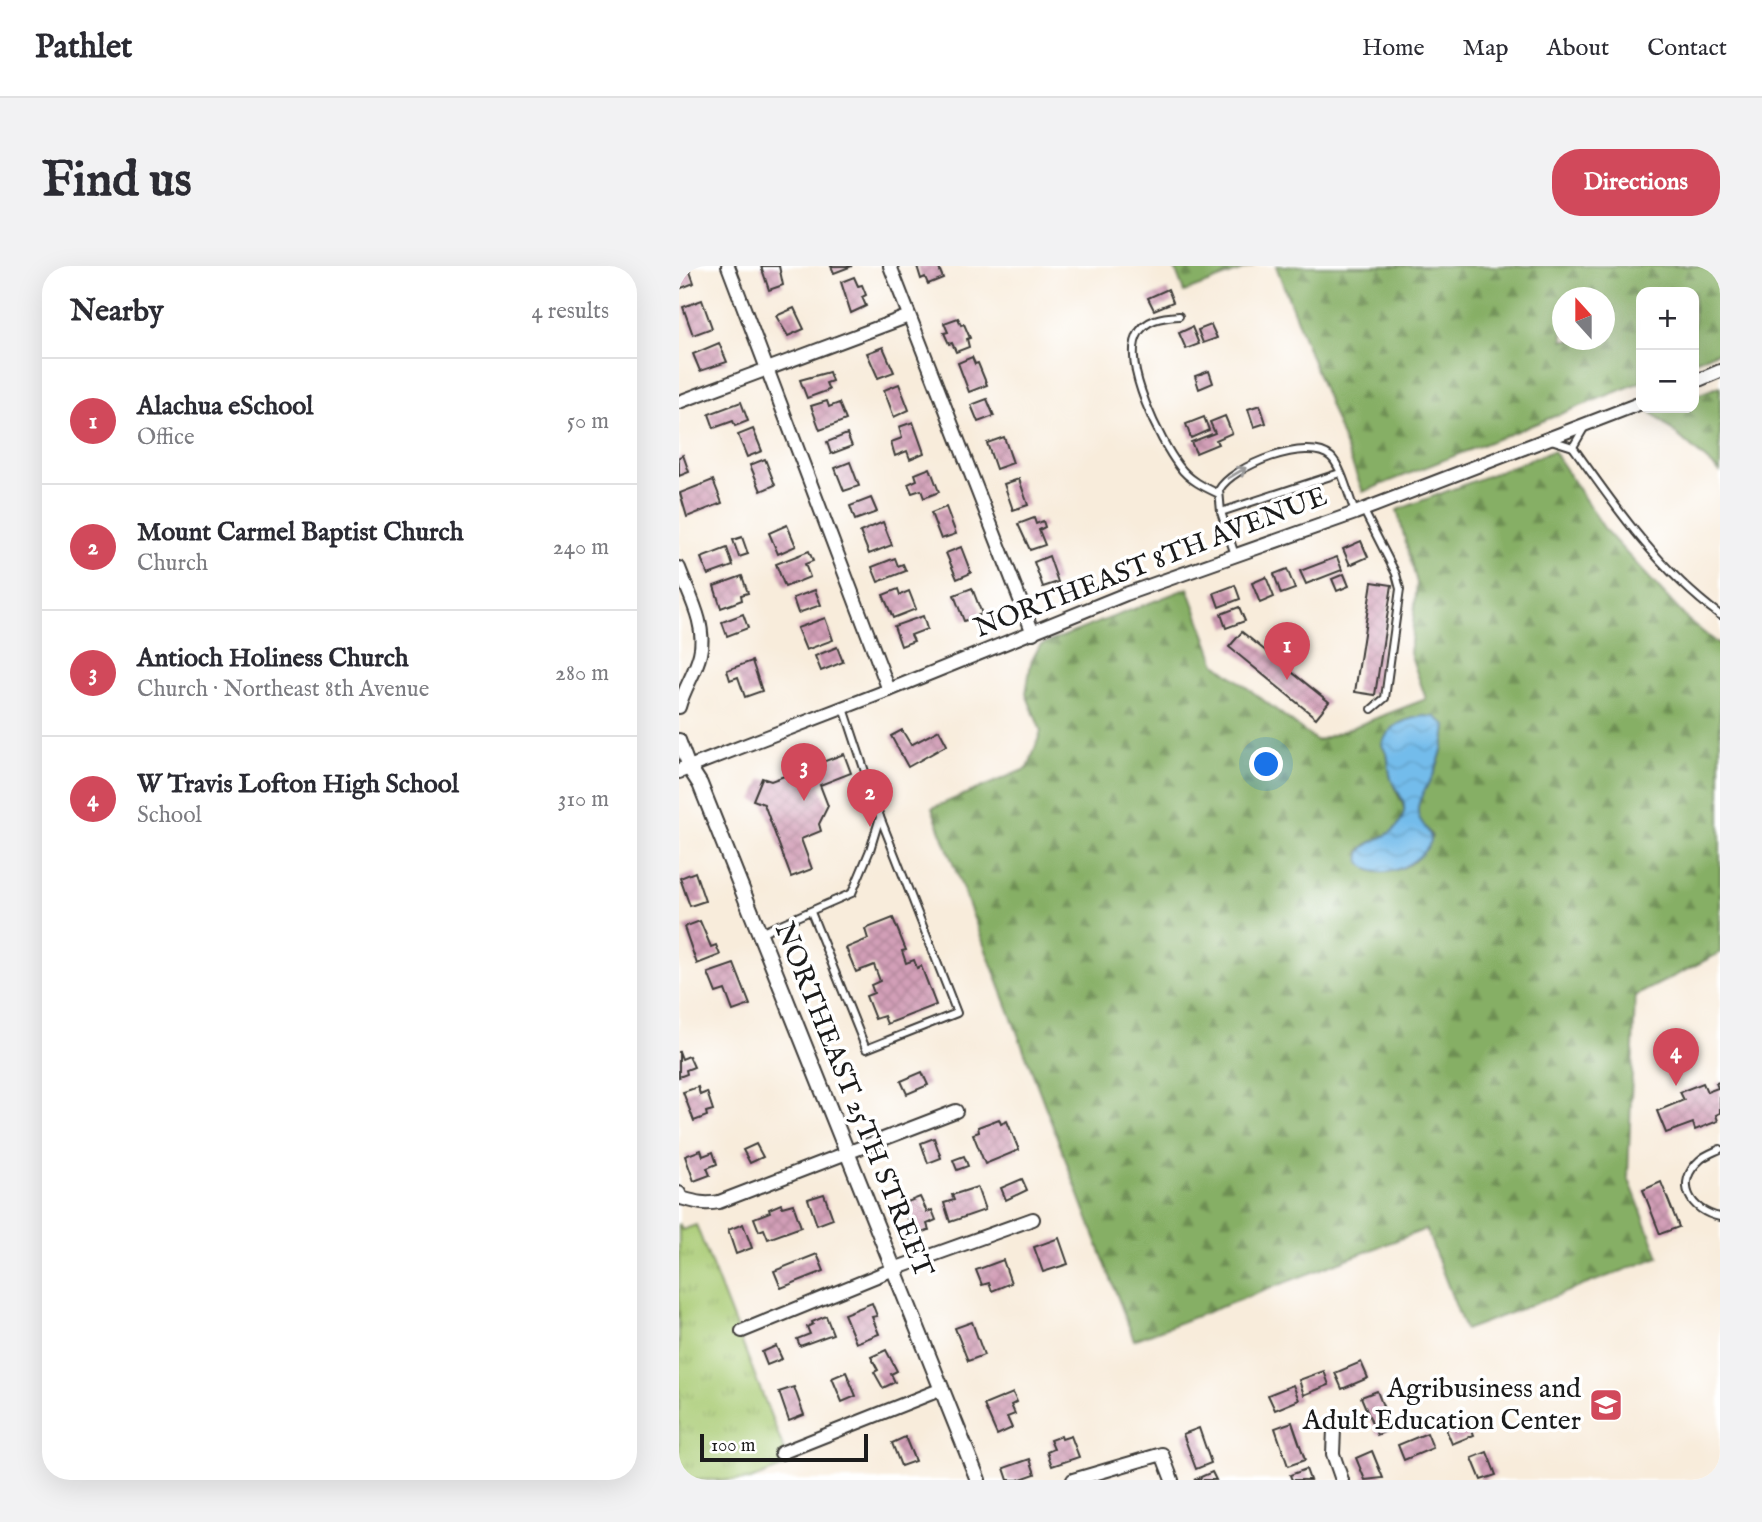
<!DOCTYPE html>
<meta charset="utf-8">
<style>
:root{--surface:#fff;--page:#f2f2f3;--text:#2b2b33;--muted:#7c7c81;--line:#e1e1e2;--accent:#d1495b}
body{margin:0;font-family:"IM FELL English",serif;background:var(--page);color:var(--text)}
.controls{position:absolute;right:21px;top:21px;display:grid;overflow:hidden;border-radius:14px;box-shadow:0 7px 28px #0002}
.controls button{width:63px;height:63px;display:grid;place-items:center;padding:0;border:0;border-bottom:2px solid var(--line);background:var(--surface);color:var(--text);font:35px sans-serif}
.compass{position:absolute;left:873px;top:21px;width:63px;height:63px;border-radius:50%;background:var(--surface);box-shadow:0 7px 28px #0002;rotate:339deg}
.scale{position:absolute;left:21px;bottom:18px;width:168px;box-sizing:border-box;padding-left:7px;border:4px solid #1c1c1c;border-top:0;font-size:19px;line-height:24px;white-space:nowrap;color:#1c1c1c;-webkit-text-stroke:5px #fff;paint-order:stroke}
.you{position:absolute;left:588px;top:499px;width:24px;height:24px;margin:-18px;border:5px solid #fff;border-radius:50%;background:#1a73e8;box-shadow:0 0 0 10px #1a73e833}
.badge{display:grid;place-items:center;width:46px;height:46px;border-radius:50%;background:var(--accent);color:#fff;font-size:23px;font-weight:700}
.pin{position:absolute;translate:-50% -58px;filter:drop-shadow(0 2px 4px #0008)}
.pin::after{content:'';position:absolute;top:37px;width:24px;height:21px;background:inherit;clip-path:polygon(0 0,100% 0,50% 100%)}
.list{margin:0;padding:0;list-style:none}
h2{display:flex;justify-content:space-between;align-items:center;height:91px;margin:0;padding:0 28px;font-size:30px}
h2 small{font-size:23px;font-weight:400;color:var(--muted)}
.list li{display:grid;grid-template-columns:46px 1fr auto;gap:21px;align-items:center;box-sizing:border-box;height:126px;padding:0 28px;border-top:2px solid var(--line)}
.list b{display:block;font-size:26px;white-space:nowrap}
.list p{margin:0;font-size:23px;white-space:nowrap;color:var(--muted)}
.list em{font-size:23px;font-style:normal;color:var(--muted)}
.map{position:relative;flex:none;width:1041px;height:1214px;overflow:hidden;border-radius:28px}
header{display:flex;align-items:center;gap:42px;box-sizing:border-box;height:98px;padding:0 35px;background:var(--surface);border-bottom:2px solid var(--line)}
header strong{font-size:33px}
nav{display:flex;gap:38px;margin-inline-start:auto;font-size:24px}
.intro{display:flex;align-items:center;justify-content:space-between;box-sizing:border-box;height:168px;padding:0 42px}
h1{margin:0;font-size:49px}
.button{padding:18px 32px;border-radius:28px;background:var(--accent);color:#fff;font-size:24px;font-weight:700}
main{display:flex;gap:42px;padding:0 42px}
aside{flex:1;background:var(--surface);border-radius:28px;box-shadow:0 7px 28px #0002}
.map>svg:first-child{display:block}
.forest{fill:url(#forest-firs);stroke:#516640;stroke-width:2;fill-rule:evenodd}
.park{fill:url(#park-tufts);stroke:#627448;stroke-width:2}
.water{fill:url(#water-waves);stroke:#486c84;stroke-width:2}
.building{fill:url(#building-cross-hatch)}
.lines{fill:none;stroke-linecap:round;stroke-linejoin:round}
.service-casing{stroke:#3d3b39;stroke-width:10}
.minor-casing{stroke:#3d3b39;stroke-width:16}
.tertiary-casing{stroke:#3d3b39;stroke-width:18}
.service{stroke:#fff;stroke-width:6}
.minor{stroke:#fff;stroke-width:12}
.tertiary{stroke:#fff;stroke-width:14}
.oneway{stroke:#999}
.labels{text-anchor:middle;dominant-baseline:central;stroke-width:7;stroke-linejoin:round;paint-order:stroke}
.street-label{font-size:28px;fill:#1c1c1c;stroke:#fff}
.poi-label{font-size:28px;fill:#1c1c1c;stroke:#fff;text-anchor:end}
</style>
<header>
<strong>Pathlet</strong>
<nav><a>Home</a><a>Map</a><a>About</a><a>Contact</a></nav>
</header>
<div class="intro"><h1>Find us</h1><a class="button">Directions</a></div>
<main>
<aside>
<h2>Nearby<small>4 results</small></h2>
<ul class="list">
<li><span class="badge">1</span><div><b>Alachua eSchool</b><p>Office</p></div><em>50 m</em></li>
<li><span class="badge">2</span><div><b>Mount Carmel Baptist Church</b><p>Church</p></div><em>240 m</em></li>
<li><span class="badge">3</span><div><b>Antioch Holiness Church</b><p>Church · Northeast 8th Avenue</p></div><em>280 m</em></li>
<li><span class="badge">4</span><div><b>W Travis Lofton High School</b><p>School</p></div><em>310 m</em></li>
</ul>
</aside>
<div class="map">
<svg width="1041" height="1214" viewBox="0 0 1041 1214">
<defs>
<pattern id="forest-firs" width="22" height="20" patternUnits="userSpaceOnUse" patternTransform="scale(1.75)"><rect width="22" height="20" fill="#86af65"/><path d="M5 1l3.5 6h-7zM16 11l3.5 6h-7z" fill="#6d8e52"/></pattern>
<pattern id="park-tufts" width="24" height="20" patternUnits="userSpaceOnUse" patternTransform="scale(1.75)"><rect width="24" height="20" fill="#a9cb73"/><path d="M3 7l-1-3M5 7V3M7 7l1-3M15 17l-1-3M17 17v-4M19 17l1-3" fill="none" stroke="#91ae63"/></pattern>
<pattern id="water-waves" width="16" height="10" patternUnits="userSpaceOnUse" patternTransform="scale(1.75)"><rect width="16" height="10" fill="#73bceb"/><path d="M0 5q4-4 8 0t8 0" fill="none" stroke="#63a1c9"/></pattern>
<pattern id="building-cross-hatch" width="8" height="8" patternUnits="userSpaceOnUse" patternTransform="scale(1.75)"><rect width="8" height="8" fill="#d29fb7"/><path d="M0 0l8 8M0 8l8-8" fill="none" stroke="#b4889d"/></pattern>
</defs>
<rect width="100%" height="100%" fill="#fff"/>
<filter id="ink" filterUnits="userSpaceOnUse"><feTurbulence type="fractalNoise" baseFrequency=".0143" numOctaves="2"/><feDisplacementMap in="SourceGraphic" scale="14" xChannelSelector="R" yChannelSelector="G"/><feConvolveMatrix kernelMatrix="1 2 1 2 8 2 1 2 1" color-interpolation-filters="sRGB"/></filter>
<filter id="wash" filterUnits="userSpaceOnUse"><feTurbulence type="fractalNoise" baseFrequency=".00686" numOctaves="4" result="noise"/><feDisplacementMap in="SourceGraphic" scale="28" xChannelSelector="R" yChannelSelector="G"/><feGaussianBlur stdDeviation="1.57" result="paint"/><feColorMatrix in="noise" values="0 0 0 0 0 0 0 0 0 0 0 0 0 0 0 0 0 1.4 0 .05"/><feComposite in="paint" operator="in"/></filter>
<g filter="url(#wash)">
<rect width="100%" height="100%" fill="#f8ecdb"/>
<!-- forest -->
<g class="forest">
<polygon points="495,0 574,0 505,26"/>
<path d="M597,0H1041V85L1015,95V26H962V116L684,226ZM884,32H926V74H884Z"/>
<polygon points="1041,120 1041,206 972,146 983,142 1015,142 1015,130"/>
<path d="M874,185L927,265L1008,353L1041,380V687L956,730L949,911L980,991L786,1064L747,963L455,1074L253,542L349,502L362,465L347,428L352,396L361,379L509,322L537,398L638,475L747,433L731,387L738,317L718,244ZM745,450L759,453L767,459C766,476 762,492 755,507C748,522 734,535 740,553C743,560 750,564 753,571C748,579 742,589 735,595C724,604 702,609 690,604L682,584C690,573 706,574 715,564C736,542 719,535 713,515C710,508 710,500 709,493C709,487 704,484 703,478C711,458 725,454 745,450Z"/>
</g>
<!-- park -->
<polygon class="park" points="0,957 3,964 17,959 111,1199 71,1214 0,1214"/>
<!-- water -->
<path class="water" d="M745,450L756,451L767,459C766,475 762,491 755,507C750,519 741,528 739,541C737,558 752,561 752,575C742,597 700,620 681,596C676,570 719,578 725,546C727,532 717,526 713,515C710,508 710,500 709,493C709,487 705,484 703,478C711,458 725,454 745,450Z"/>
<g id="blocks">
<!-- building -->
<g class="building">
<polygon points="0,0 9,0 15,17 0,23"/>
<polygon points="82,0 100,0 104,19 90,24"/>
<polygon points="152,0 173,0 155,7"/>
<polygon points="238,0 259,0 264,12 249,18 246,11 242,13"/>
<polygon points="175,11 179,20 183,19 187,29 183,31 187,40 172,47 162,16"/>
<polygon points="489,23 494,36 475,44 469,32"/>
<polygon points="23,34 33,62 14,69 4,41"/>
<polygon points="115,42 125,63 109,70 97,50"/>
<polygon points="279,52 282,59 285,58 291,72 288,73 290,81 277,86 273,77 270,78 265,67 269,66 265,57"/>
<polygon points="532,59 538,72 524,77 519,64"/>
<polygon points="513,61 520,78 507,83 500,67"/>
<polygon points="40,77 48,96 21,105 14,88"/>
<polygon points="204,81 215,106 199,112 188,87"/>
<polygon points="293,91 296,98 299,97 308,119 290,126 279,97"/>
<polygon points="530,105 534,117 520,123 516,110"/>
<polygon points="150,106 153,115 147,117 150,124 128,132 121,114"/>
<polygon points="220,118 230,144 215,151 205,124"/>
<polygon points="308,133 315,150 299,156 292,139"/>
<polygon points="148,135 150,141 160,137 167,154 141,164 132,140"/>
<polygon points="62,136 69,155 56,160 54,155 35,162 30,148"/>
<polygon points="581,139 587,157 575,161 569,143"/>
<polygon points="546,150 553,167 537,174 539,178 517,187 512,176 536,167 531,156"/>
<polygon points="525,151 530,164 512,172 507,158"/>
<polygon points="234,156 245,187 231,193 228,185 216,190 212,176 223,172 220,161"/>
<polygon points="74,163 83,185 68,191 59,169"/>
<polygon points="168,168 173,180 152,188 148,176"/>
<polygon points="325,171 334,197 317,203 308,177"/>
<polygon points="4,189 10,206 0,210 0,191"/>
<polygon points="86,193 96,219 82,225 71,199"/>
<polygon points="171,196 180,220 165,225 156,202"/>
<polygon points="251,202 260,226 245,232 242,224 233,227 229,218 238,214 236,208"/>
<polygon points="340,213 349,239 334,244 325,218"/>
<polygon points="34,214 43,237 8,251 1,227"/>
<polygon points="192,232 198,246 176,254 171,240"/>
<polygon points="267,241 277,268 262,273 252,247"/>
<polygon points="355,252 357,258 364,255 366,261 360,264 366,279 351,284 339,258"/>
<polygon points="204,256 213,279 190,288 181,266"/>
<polygon points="108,259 117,280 99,288 90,267"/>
<polygon points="63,271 69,288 60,291 54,274"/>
<polygon points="682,275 689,291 671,299 664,283"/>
<polygon points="282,281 292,307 278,313 267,287"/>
<polygon points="48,282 54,300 29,309 22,292"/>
<polygon points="130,285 134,295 126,298 131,311 106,321 97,298"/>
<polygon points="370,290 379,316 364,321 355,296"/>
<polygon points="658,291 663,304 627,318 621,305"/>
<polygon points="216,292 219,300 224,298 227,305 199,316 193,301"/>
<polygon points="608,303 616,323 602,328 595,308"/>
<polygon points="665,308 670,320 658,325 653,313"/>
<polygon points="63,310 69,327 62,329 63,334 42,342 35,320"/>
<polygon points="587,311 595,331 581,337 573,317"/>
<polygon points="693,316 713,319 696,429 676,426"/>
<polygon points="556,319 561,333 540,341 535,327"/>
<polygon points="293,322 303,348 285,355 275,329"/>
<polygon points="219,323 221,329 230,325 237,343 214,352 204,329"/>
<polygon points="136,324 142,339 119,347 114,332"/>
<polygon points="560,341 566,355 547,362 542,348"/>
<polygon points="64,348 69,362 48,370 43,356"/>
<polygon points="244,350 248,363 232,369 235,375 222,380 215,360"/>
<polygon points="146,352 154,374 127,384 118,362"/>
<polygon points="563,366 650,436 637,452 550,381"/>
<polygon points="158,381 164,396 142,405 136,390"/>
<polygon points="73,395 83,425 66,431 59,411 51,414 48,404"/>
<polygon points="223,464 232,479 260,464 268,479 229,501 212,470"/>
<polygon points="165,488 172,507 141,519 149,540 140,558 142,565 122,573 133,603 112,611 85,538 74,534 83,512 92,515"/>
<polygon points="16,606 26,635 11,640 1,612"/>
<polygon points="214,652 227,684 223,685 227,697 235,694 238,702 242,700 257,739 208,758 205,750 196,753 187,730 195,727 192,719 201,715 195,699 177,706 167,682 189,673 186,663"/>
<polygon points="21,655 32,681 37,679 41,689 18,698 5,661"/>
<polygon points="55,698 71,739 54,745 46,724 37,727 29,707"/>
<polygon points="0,785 3,793 10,790 15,801 7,804 8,808 0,811"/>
<polygon points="243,806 249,819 228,828 222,815"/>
<polygon points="1041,816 1041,847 1037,849 1039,855 1016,864 1014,857 987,867 978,845 1005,834 1001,826 1024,817 1028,826 1039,822 1037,817"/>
<polygon points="19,821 21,829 28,826 34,844 27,846 28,850 15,855 4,826"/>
<polygon points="320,853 322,858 328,855 340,884 306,898 294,868 300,866 299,861"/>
<polygon points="255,872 262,892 249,897 242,877"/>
<polygon points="77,878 84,891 71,897 64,884"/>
<polygon points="22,884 24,890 34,886 38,898 28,902 31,909 15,915 6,890"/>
<polygon points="285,890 289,900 278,904 274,894"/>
<polygon points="343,913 348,924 327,934 322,922"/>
<polygon points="982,916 1000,961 981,968 964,924"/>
<polygon points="298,921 306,944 271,956 265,937 275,934 273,929"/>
<polygon points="145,928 154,953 138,959 129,933"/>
<polygon points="241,931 248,946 253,944 257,954 248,958 250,964 236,970 223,938"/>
<polygon points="102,938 103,941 114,938 122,961 89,973 85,963 80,965 75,952 91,946 90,943"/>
<polygon points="64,958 73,982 57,988 49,964"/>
<polygon points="380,972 389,998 364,1006 355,981"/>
<polygon points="138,988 145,1005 102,1022 95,1005"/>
<polygon points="324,994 332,1017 313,1025 310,1017 303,1019 297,1004"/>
<polygon points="193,1037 198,1050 193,1051 200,1068 177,1077 165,1048"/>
<polygon points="147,1050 154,1068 121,1080 118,1073 131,1068 128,1061 134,1058 133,1056"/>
<polygon points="293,1056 305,1089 289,1095 276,1062"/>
<polygon points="97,1080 103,1093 88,1099 83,1086"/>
<polygon points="207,1084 218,1105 212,1108 216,1116 204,1122 195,1106 199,1104 192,1091"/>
<polygon points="682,1096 689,1112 663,1123 656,1107"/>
<polygon points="645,1105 650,1119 625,1129 620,1114"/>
<polygon points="167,1106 177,1130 163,1136 153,1112"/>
<polygon points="614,1119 620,1134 596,1144 589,1129"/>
<polygon points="115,1121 125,1149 110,1155 100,1126"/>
<polygon points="698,1125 713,1163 698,1169 682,1131"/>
<polygon points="334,1127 338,1136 332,1139 336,1148 328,1151 333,1162 318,1169 305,1139"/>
<polygon points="789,1154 795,1169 773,1178 767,1163"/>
<polygon points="613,1156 626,1194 609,1200 596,1162"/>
<polygon points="520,1162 532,1197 517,1203 504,1168"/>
<polygon points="748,1167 754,1182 725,1194 719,1179"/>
<polygon points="382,1170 383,1173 392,1170 400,1191 373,1200 368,1186 375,1183 371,1174"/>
<polygon points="226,1171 236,1195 222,1200 213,1177"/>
<polygon points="693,1185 704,1212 686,1214 677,1192"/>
<polygon points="808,1186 817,1209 802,1214 793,1192"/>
<polygon points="351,1193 356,1208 339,1214 329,1214 325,1202"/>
<polygon points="627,1203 631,1214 613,1214 611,1209"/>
<polygon points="533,1206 537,1214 515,1214"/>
</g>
</g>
</g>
<g filter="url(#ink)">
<use href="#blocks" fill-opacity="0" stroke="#3d3b39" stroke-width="2"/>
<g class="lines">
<defs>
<g id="service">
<path d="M500,50C484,51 465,53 458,70C444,100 481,175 500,200C510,214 525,221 540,228"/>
<polyline points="872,174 894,181 905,162"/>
<path d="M894,181C937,242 980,304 1041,349"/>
<polyline points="684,243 717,308 721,323 706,432 693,443"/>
<polyline points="542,246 661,207"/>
<path d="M556,289L542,246L540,224C553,200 629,170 652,191C663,201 670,232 676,246"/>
<polyline points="132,646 187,783 278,747 201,551"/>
<polyline points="81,667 173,627 191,584 201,551 165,442"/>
<path d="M1041,883C1035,886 1026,889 1021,894C995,917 1011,945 1041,951"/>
</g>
<g id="minor">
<polyline points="49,0 210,424"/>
<polyline points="211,0 354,367"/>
<polyline points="1015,116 1041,105"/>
<polyline points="0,136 230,50"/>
<path d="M0,302C10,329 28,359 21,388C17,406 5,422 0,441"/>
<polyline points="0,474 10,501 210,424 447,328 676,247 962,137"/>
<path d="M0,927L2,932C16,936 25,939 40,936L277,845"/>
<polyline points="63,1065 215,1003 354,953"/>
<polyline points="655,1163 654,1188 663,1214"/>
<polyline points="102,1187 263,1123"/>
<polyline points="394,1214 483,1188 493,1214"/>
</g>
<polyline id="tertiary" points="0,505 10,501 21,518 299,1214"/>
</defs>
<!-- service casing -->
<use href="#service" class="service-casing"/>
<!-- minor casing -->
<use href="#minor" class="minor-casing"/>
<!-- tertiary casing -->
<use href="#tertiary" class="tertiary-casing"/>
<!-- service -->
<use href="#service" class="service"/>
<!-- minor -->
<use href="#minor" class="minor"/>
<!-- tertiary -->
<use href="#tertiary" class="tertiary"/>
</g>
<!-- one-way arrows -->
<defs><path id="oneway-shaft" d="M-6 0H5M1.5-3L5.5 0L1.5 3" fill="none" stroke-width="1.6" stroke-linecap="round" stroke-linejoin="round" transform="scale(1.75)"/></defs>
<use class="oneway" href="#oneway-shaft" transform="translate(558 207) rotate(-31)"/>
</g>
<!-- icons -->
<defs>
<symbol id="school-square" viewBox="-11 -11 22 22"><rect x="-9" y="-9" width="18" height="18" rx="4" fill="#d1495b" stroke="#fff"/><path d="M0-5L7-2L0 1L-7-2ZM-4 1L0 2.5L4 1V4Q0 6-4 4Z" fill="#fff"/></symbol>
</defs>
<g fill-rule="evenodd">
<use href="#school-square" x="908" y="1120" width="38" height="38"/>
</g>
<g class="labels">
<!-- street labels -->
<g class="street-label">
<text transform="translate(472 297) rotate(-21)">NORTHEAST 8TH AVENUE</text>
<text transform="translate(174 834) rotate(68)">NORTHEAST 25TH STREET</text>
</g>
<!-- poi labels -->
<g class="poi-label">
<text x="902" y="1123">Agribusiness and<tspan x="902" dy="32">Adult Education Center</tspan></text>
</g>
</g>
</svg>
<div class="controls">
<button>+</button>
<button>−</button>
</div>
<svg class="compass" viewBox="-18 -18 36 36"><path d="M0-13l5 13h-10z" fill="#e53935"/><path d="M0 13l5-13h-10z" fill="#7c7c81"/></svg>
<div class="scale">100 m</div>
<div class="you"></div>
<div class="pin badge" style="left:608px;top:414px">1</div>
<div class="pin badge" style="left:191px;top:561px">2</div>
<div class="pin badge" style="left:125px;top:535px">3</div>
<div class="pin badge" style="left:997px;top:820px">4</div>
</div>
</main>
